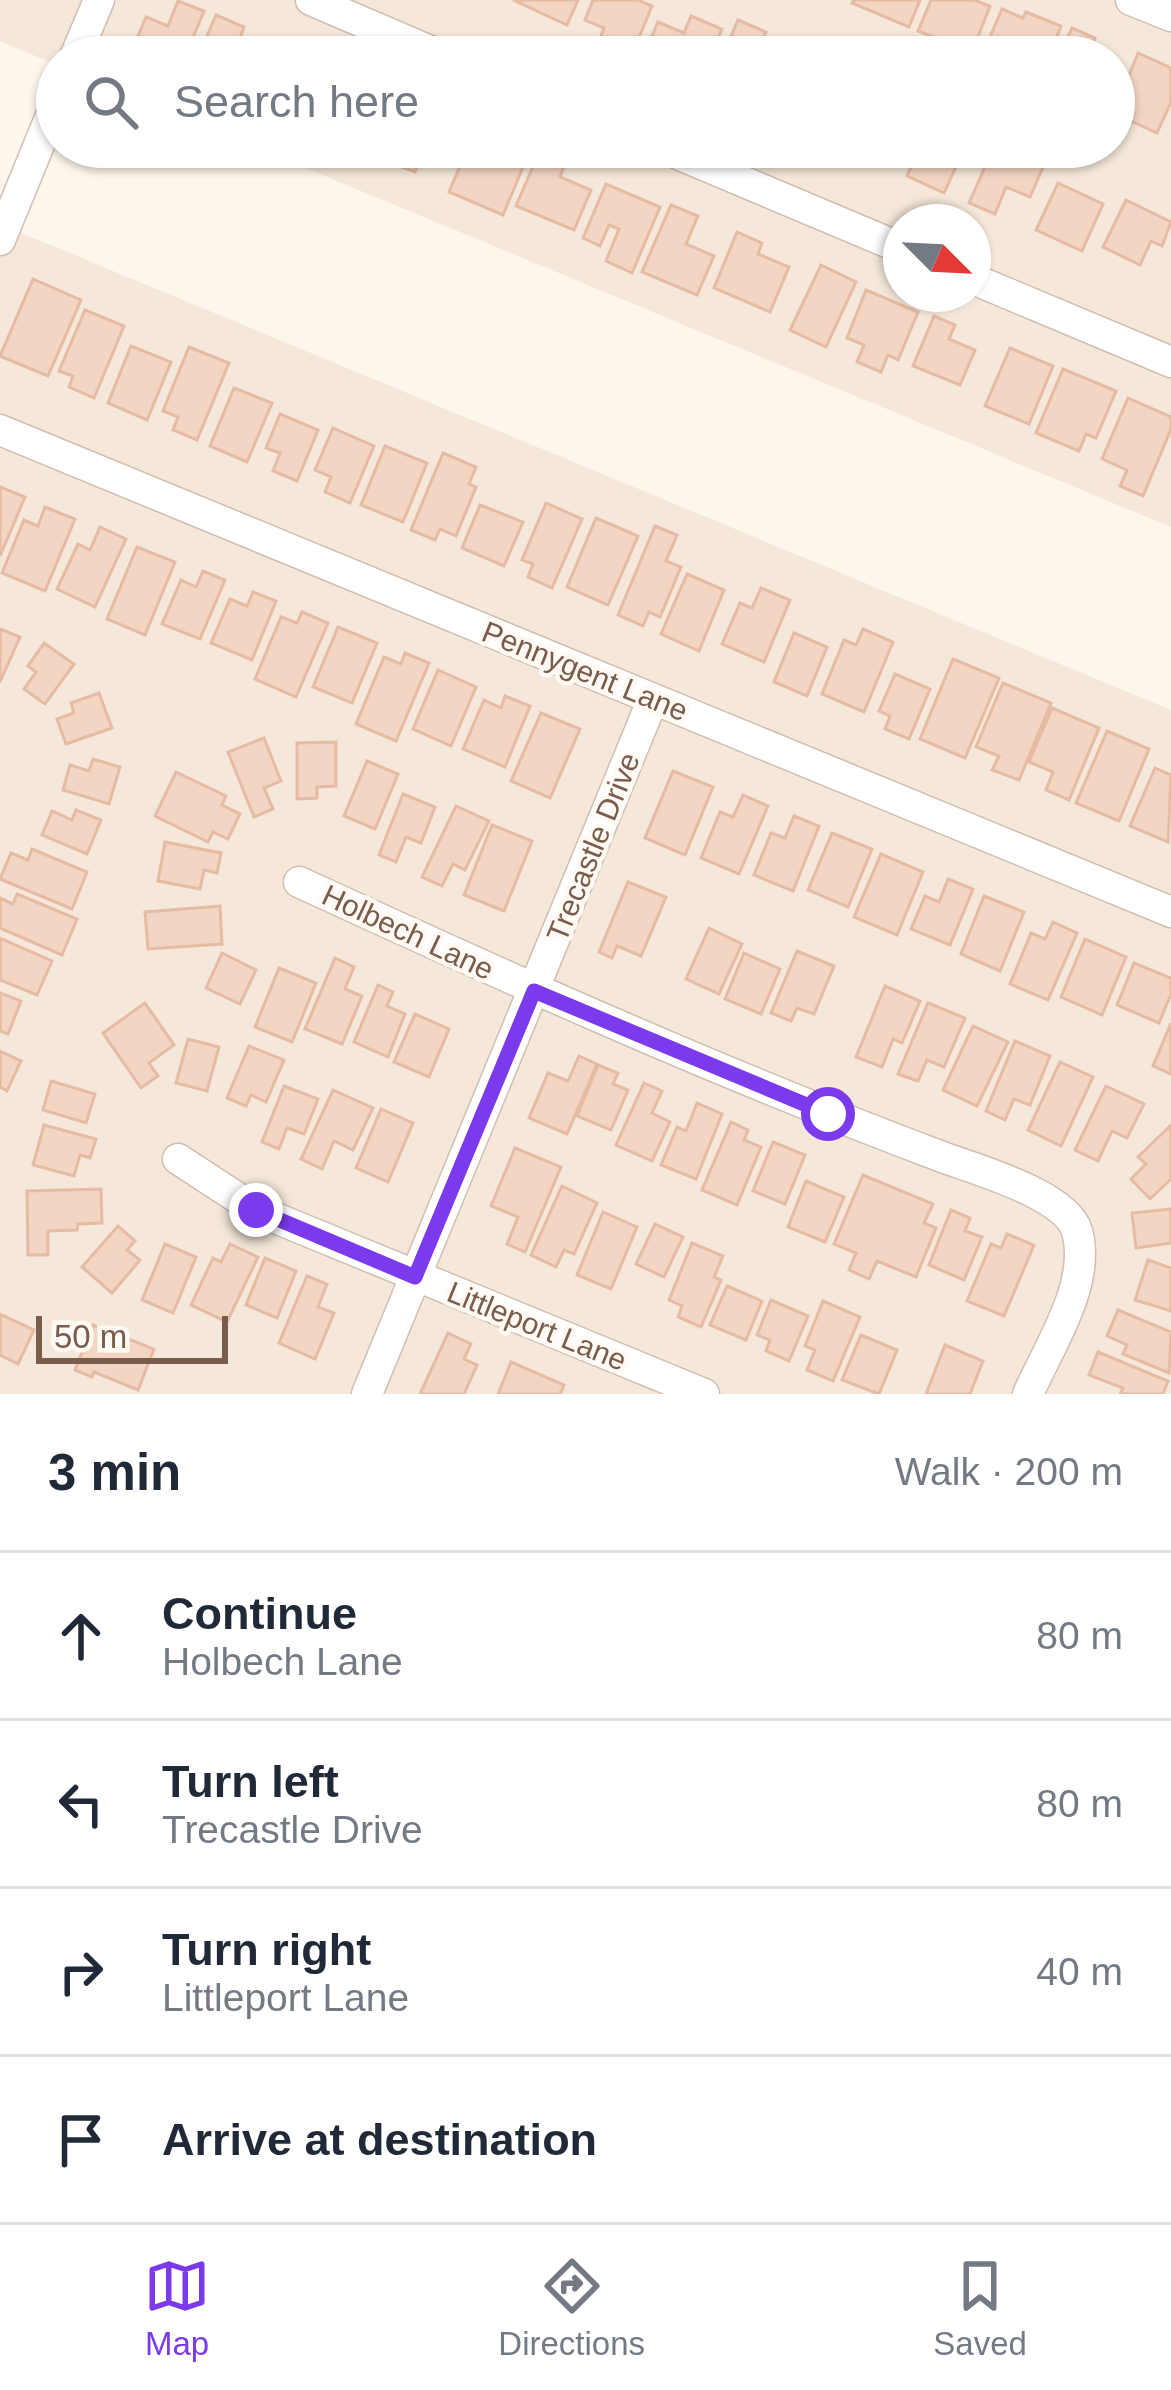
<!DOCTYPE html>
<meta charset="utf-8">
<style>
:root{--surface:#fff;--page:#f2f2f3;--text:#1f2937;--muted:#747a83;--line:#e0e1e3;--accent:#7c3aed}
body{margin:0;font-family:Helvetica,sans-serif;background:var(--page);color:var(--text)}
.compass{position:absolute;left:883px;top:204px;width:108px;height:108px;border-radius:50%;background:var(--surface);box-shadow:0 3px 9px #0004;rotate:114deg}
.scale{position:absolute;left:36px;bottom:30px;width:192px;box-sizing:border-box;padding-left:12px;border:6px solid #7a5c4d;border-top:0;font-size:33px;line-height:42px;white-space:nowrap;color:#7a5c4d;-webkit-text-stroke:9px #fffaf3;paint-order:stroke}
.stop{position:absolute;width:36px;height:36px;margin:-27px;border:9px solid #7c3aed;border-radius:50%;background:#fff}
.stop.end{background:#7c3aed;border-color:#fff;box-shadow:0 3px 12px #0008}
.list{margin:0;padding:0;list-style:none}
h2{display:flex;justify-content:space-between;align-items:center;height:156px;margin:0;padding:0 48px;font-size:51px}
h2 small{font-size:39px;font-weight:400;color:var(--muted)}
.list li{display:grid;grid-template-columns:78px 1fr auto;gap:36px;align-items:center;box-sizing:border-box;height:168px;padding:0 48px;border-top:3px solid var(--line)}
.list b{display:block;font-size:45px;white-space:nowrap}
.list p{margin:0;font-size:39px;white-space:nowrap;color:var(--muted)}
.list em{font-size:39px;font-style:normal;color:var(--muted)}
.icon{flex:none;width:66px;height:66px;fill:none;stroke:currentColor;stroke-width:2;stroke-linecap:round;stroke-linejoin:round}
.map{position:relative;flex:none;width:1171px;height:1394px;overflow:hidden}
.search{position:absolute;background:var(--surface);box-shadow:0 3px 9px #0004;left:36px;right:36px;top:36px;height:132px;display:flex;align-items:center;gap:30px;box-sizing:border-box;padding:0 42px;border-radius:66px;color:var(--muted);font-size:45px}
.sheet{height:828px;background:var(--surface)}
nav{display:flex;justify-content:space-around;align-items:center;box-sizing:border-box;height:168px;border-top:3px solid var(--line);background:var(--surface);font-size:33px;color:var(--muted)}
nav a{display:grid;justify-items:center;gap:6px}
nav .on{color:var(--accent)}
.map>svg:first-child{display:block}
.residential{fill:#f5e8da;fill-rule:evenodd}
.building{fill:#f3d5c3;stroke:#e6bba3;stroke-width:3}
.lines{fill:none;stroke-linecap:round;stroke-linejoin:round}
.minor-casing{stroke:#d1beb0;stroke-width:33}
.minor{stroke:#fff;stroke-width:30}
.route{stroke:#7c3aed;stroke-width:15}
.labels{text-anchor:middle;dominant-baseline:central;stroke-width:9;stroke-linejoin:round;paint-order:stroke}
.street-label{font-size:30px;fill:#7a5c4d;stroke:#fffaf3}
</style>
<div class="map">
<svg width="1171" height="1394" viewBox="0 0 1171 1394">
<rect width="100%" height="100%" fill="#fdf6ec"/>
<!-- residential -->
<g class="residential">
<path d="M0,0H1171V527L255,147H1114V57H57V65L0,41ZM901,222H973V294H901Z"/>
<polygon points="0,224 1171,710 1171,1394 0,1394"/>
</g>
<!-- building -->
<g class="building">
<polygon points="513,0 578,0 567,25"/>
<polygon points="593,0 638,0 652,6 631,57 619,57 596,48 604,28 585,20"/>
<polygon points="854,0 920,0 909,27 852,3"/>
<polygon points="931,0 974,0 990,6 970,57 946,54 950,44 918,31"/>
<polygon points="178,1 204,11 185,57 150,57 132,50 146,17 168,26"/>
<polygon points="1002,9 1023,18 1026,12 1061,26 1049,57 1023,57 1008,51 1010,45 990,37"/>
<polygon points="216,15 244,27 238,43 264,57 198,57"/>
<polygon points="691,16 722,29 710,57 644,55 658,22 684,33"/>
<polygon points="738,20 766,32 759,49 777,57 722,57"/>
<polygon points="1072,28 1095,38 1090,51 1106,57 1059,57"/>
<polygon points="1138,53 1171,68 1171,102 1157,133 1114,113"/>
<polygon points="340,147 377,147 370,164 339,151"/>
<polygon points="401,147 456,147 448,165 422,155 415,172 394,164"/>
<polygon points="500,147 531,148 503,215 449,192 466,152 493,163"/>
<polygon points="841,147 892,147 884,165"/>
<polygon points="920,147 965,147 944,193 907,176"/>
<polygon points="994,147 1044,165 1030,197 1006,187 995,214 969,203"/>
<polygon points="540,150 566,161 560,177 591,190 574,230 516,206"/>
<polygon points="1058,183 1103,204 1082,251 1036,230"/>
<polygon points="606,184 660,207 632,273 606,261 619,229 609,225 600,246 583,238"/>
<polygon points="1126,200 1171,222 1162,246 1151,241 1140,265 1103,247"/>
<polygon points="671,205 698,216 686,244 714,256 697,295 642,272"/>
<polygon points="737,232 762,243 758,254 789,267 770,312 714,288"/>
<polygon points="821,265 856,282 826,347 790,330"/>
<polygon points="33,279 81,300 48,376 0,356"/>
<polygon points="866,290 918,312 898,360 888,355 881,372 857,362 864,345 847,338"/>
<polygon points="85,310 124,326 94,398 69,387 73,376 59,371"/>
<polygon points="934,316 955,325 949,339 975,350 960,385 913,366"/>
<polygon points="131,346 171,362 147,420 108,403"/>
<polygon points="189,347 229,363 197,440 173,430 178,417 163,411"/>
<polygon points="1010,348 1053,366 1029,424 985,406"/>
<polygon points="1063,369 1116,391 1096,438 1086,434 1079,451 1036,433"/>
<polygon points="234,388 272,403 247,462 210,446"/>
<polygon points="1128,398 1171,417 1171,429 1143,496 1120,486 1127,470 1102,459"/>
<polygon points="280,414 318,430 297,481 273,471 280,453 266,448"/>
<polygon points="333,428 374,446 350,503 325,492 331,477 315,470"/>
<polygon points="385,446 427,463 403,522 361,505"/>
<polygon points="443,453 476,467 469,484 476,487 456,536 440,529 435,540 411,530"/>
<polygon points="0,487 25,497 0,556"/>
<polygon points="546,503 582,519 552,588 528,577 533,564 522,560"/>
<polygon points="480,505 523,522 504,566 462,548"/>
<polygon points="45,507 75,519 45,591 2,573 24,520 38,526"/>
<polygon points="596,518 638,536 608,605 567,587"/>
<polygon points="655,526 677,535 666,561 681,567 660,617 649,612 643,626 618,615"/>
<polygon points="100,527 126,539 95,607 57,589 78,544 90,550"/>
<polygon points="137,547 175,562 145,635 107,619"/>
<polygon points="203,571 225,580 200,639 162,624 181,580 196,587"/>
<polygon points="687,574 724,590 699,651 661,634"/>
<polygon points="761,588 790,600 764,662 722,644 740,603 752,608"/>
<polygon points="253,592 276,601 252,660 211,643 230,599 247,606"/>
<polygon points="302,612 328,623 296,697 255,679 281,617 297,623"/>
<polygon points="338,627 377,643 352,703 313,687"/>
<polygon points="0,629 20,637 0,682"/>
<polygon points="863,629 893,642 864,712 822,694 844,640 856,645"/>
<polygon points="794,633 827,647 807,696 774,682"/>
<polygon points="44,643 74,664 45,704 24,689 36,672 28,666"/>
<polygon points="405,653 429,663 396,741 356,724 384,657 401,664"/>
<polygon points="953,659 999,678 965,758 920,739"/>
<polygon points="438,670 476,687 451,746 413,729"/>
<polygon points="895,674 930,689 909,739 885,729 890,716 879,711"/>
<polygon points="1003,683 1051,703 1019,780 992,770 999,756 976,747"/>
<polygon points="99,693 112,728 66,744 57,719 74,713 71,703"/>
<polygon points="505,696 530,706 505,767 463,749 484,700 501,708"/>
<polygon points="1052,708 1099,728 1069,800 1046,790 1053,772 1029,762"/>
<polygon points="541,713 580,729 550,798 511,781"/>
<polygon points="1107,731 1149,749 1119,821 1076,803"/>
<polygon points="264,738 281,781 264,788 273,809 254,817 228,752"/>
<polygon points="336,742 336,786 317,787 317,798 297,799 297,743"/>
<polygon points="93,759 120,767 109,804 63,790 70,765 89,771"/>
<polygon points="367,761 398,774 375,829 344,816"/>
<polygon points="1155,768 1171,775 1168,842 1130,826"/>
<polygon points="673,771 713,787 685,855 645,838"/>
<polygon points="176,772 226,796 222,805 240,814 228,839 213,832 208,842 155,816"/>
<polygon points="403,794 435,807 421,843 406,837 396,862 379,855"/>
<polygon points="743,795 768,806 739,874 701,858 720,812 733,817"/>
<polygon points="456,806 489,821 465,870 453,864 442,886 422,877"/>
<polygon points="76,810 101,820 87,854 42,835 52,811 72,820"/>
<polygon points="794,816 819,826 793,891 754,875 771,833 785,838"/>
<polygon points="492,825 532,841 504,911 464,895"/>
<polygon points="832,833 872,849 848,907 808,890"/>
<polygon points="165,842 221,853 217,873 204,870 200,889 158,881"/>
<polygon points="32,849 87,872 72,909 0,879 11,853 28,860"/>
<polygon points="881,854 923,872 897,935 854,917"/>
<polygon points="948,879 973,889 950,945 911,929 925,896 939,902"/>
<polygon points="628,882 666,897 641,956 617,946 612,958 599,952"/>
<polygon points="17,894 77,919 62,955 0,928 0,898 13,904"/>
<polygon points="984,896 1024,912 1000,971 961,954"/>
<polygon points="220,906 222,944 148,949 145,912"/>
<polygon points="1053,922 1077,933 1048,1000 1010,984 1031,933 1045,939"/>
<polygon points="709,928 742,944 719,994 686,979"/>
<polygon points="0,938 52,961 37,995 0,980"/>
<polygon points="1085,939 1126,957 1102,1015 1061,997"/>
<polygon points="797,951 834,966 814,1014 797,1008 791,1021 771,1013"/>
<polygon points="222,953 256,970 240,1004 206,988"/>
<polygon points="744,953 780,969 761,1014 725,999"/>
<polygon points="335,958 354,967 345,989 362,996 342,1044 305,1029"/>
<polygon points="1134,963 1171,978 1171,994 1159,1023 1117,1005"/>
<polygon points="279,968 316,983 292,1042 255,1027"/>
<polygon points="378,985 393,992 387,1006 405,1014 388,1057 354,1042"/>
<polygon points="885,986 920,1001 902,1043 893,1039 882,1067 856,1057"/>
<polygon points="0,993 21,1001 8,1034 0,1031"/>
<polygon points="145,1003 174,1045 149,1063 158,1076 141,1088 103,1033"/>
<polygon points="928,1003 965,1018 944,1067 927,1060 918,1081 898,1074"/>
<polygon points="415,1014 449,1029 429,1077 394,1062"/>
<polygon points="1171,1023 1171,1074 1153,1066"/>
<polygon points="973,1026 1008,1042 977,1106 943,1090"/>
<polygon points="188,1039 219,1047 207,1091 176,1083"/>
<polygon points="1015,1041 1050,1056 1030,1105 1014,1099 1005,1120 986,1111"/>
<polygon points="249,1046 284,1060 266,1102 251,1095 246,1106 227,1098"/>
<polygon points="0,1051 21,1061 7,1091 0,1087"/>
<polygon points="579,1056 597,1064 567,1134 529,1118 548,1073 568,1081"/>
<polygon points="1060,1062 1093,1077 1061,1146 1028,1130"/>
<polygon points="598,1065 618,1073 613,1084 628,1090 611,1130 577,1116"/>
<polygon points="51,1081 95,1094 86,1123 43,1110"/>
<polygon points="644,1083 662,1091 652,1113 670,1122 652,1161 616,1145"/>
<polygon points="284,1086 318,1099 304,1134 287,1128 279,1149 262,1142"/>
<polygon points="1106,1086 1144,1104 1127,1138 1112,1131 1098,1161 1075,1150"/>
<polygon points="333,1090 373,1108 353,1150 334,1141 322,1169 301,1159"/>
<polygon points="697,1103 722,1114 696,1179 661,1165 677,1127 686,1131"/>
<polygon points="381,1109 413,1123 388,1182 356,1168"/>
<polygon points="731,1122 748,1130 744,1140 761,1147 737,1205 702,1190"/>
<polygon points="44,1125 96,1139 90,1158 80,1155 74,1176 33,1165"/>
<polygon points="1171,1125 1171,1179 1150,1199 1131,1179 1146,1164 1138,1157"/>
<polygon points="773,1142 805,1155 785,1204 753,1191"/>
<polygon points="515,1148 561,1167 525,1252 507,1244 518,1217 491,1206"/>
<polygon points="863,1175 933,1204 924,1223 936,1228 916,1277 877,1261 869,1279 849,1270 856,1253 834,1244"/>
<polygon points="806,1181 844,1197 825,1242 788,1227"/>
<polygon points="562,1186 597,1203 574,1254 564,1250 556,1267 531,1255"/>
<polygon points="101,1189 102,1223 78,1224 77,1230 48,1231 48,1255 28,1255 27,1191"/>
<polygon points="1171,1209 1171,1243 1136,1248 1132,1213"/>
<polygon points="951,1210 970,1218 965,1231 982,1237 964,1280 929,1265"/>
<polygon points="603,1212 637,1227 611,1289 577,1275"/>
<polygon points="655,1224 683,1237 664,1277 636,1264"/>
<polygon points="118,1226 135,1241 127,1250 140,1260 112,1293 82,1267"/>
<polygon points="1007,1234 1034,1245 1004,1316 967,1301 991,1244 1001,1248"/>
<polygon points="692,1243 723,1256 714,1277 721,1280 701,1327 678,1317 682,1306 669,1300"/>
<polygon points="165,1244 196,1257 173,1313 142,1300"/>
<polygon points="230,1244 258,1257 227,1322 191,1305 213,1258 221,1262"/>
<polygon points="265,1258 296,1271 277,1318 246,1305"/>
<polygon points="1148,1260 1171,1268 1171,1311 1135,1300"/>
<polygon points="307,1276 327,1284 318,1307 334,1313 315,1359 279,1343"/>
<polygon points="727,1286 762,1301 746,1340 710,1325"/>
<polygon points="771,1300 808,1316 789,1361 766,1351 770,1340 757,1335"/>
<polygon points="823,1301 860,1317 833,1381 807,1370 815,1350 805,1346"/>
<polygon points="1118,1310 1171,1332 1169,1373 1123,1354 1127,1345 1107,1336"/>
<polygon points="0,1314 34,1330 18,1364 0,1355"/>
<polygon points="93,1325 154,1349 138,1390 94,1372 92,1377 75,1370"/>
<polygon points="448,1333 471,1344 464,1359 477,1365 464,1394 420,1394"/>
<polygon points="861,1335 897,1350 879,1394 842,1380"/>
<polygon points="945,1345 983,1361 970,1394 926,1394"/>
<polygon points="1098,1352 1168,1381 1163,1394 1120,1394 1123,1388 1089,1375"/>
<polygon points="511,1362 564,1385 560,1394 498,1394"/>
</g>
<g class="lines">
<defs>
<g id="minor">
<polyline points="311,0 444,57"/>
<polyline points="1131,0 1171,16"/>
<polyline points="75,57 99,0"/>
<polyline points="661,147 901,248"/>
<polyline points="0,240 57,101"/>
<polyline points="973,279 1171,362"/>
<polyline points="0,430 1171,912"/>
<path d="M299,882C512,980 726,1076 945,1158C978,1170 1066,1195 1077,1231C1092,1284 1048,1348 1028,1394"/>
<polyline points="178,1159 256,1210 704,1394"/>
<polyline points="367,1394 653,699"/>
</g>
</defs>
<!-- minor casing -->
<use href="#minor" class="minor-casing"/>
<!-- minor -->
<use href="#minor" class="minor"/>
</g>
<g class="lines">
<!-- route -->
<polyline class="route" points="256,1210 415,1277 534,991 828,1114"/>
</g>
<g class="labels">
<!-- street labels -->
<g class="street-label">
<text transform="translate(585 671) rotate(22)">Pennygent Lane</text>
<text transform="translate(593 847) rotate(-68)">Trecastle Drive</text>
<text transform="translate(408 932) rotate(25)">Holbech Lane</text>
<text transform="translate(537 1326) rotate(22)">Littleport Lane</text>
</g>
</g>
</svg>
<svg class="compass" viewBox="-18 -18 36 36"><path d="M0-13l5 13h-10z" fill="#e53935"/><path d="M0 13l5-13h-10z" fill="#747a83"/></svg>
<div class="scale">50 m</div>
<div class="stop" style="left:828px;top:1114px"></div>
<div class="stop end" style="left:256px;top:1210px"></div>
<div class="search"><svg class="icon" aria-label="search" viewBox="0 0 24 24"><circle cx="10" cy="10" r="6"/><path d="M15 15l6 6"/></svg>Search here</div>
</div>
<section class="sheet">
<h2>3 min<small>Walk · 200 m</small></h2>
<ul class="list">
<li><svg class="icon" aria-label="ahead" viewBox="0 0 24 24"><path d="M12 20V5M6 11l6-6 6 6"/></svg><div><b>Continue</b><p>Holbech Lane</p></div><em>80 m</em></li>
<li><svg class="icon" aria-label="left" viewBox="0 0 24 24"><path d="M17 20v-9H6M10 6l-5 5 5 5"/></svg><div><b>Turn left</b><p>Trecastle Drive</p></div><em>80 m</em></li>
<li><svg class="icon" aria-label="right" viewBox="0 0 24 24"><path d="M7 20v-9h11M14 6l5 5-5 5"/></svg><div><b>Turn right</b><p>Littleport Lane</p></div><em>40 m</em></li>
<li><svg class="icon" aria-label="arrive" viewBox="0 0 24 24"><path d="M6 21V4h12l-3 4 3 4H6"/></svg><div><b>Arrive at destination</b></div></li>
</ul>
</section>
<nav>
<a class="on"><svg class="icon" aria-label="map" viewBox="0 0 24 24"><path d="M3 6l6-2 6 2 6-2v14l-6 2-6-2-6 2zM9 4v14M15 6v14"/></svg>Map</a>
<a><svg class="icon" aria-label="directions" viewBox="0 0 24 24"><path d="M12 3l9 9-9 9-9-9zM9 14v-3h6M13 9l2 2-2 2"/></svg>Directions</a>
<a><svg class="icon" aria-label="saved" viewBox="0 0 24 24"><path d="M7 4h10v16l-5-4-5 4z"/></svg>Saved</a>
</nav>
